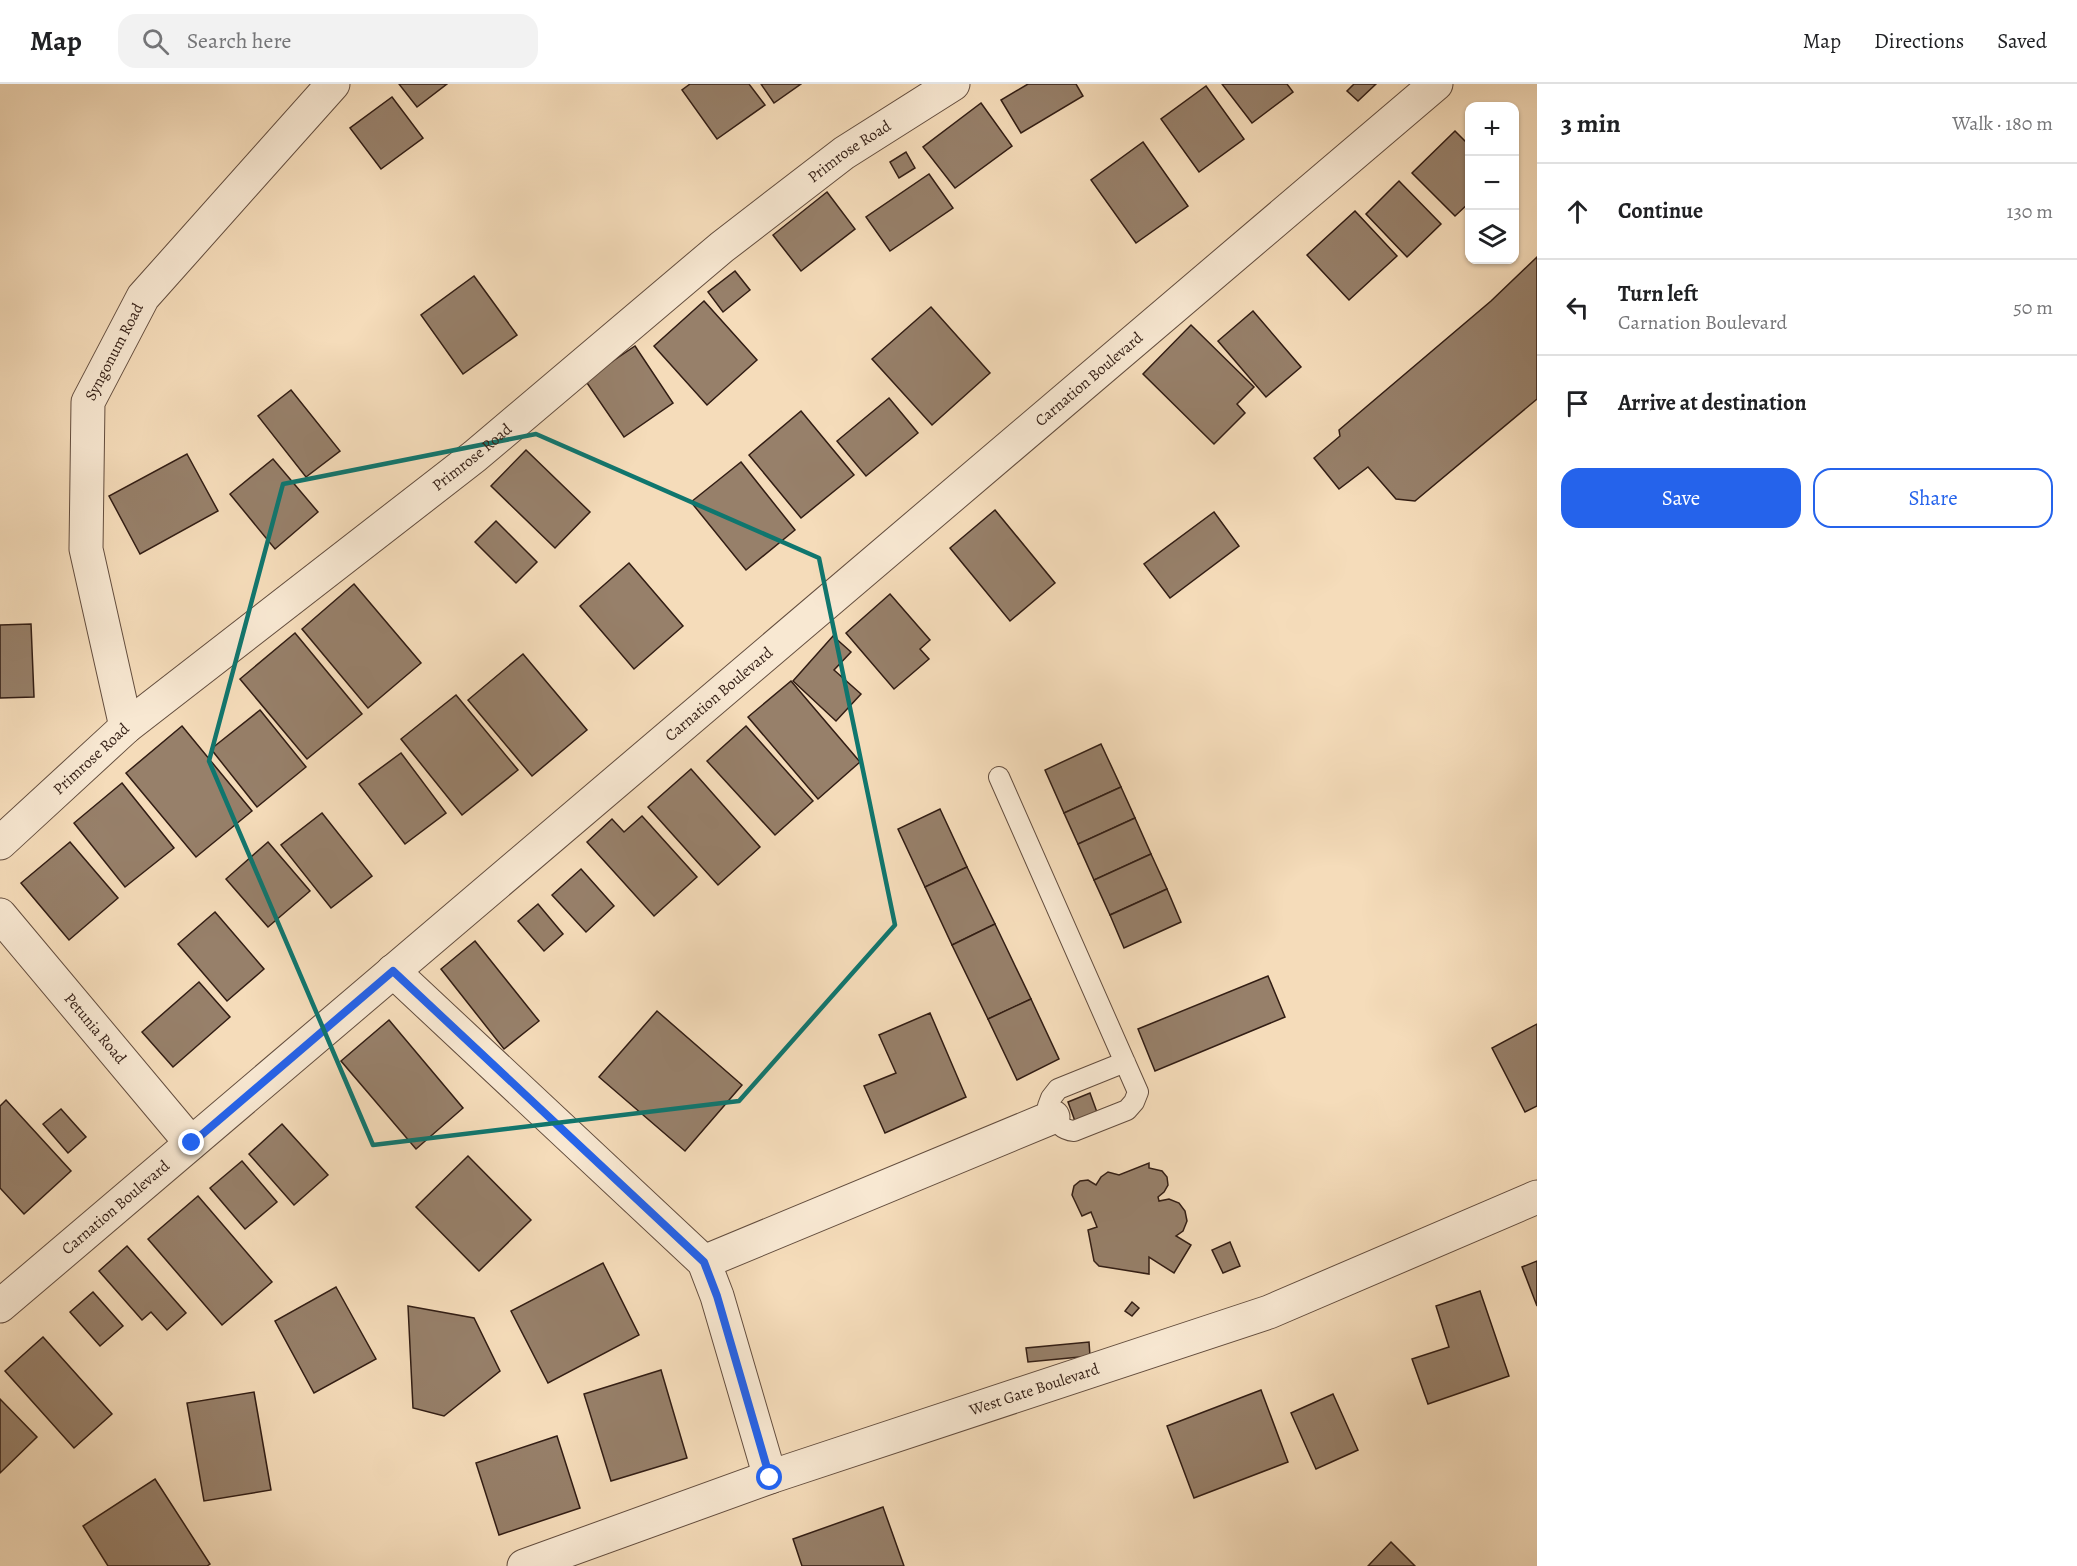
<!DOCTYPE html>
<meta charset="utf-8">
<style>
:root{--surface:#fff;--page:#f2f2f2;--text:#202124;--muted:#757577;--line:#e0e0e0;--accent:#2563eb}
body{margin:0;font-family:Alegreya,serif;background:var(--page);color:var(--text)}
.controls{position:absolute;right:18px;top:18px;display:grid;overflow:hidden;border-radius:12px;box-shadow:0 2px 4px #0004}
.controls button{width:54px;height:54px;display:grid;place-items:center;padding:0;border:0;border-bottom:2px solid var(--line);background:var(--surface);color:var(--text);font:30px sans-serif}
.stop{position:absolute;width:18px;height:18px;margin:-14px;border:4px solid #2563eb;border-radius:50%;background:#fff}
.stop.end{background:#2563eb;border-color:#fff;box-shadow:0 2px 6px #0008}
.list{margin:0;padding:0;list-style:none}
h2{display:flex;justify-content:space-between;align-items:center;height:78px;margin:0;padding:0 24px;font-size:26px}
h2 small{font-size:20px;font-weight:400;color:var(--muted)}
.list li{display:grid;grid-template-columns:39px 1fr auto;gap:18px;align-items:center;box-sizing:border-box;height:96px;padding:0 24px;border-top:2px solid var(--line)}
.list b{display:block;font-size:22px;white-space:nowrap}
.list p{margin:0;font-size:20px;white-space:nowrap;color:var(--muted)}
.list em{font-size:20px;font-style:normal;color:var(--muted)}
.actions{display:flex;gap:12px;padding:18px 24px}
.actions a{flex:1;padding:14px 0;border:2px solid var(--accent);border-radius:18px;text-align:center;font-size:21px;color:var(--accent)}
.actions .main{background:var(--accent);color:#fff}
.icon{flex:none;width:33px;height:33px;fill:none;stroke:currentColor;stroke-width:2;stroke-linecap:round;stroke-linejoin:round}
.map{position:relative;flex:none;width:1537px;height:1482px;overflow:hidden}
header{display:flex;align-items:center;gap:36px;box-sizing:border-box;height:84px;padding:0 30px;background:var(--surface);border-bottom:2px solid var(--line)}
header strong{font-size:28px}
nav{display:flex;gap:33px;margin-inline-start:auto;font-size:21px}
.search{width:420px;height:54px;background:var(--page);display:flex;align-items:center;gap:15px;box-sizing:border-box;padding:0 21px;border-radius:18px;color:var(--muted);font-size:22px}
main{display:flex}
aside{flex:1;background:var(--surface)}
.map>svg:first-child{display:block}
.building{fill:#97806a;stroke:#321d14;stroke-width:1.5}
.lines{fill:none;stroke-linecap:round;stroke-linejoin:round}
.lane-casing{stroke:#634d3e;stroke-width:22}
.street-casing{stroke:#634d3e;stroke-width:35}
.lane{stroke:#f8e8d2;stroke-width:20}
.street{stroke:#f8e8d2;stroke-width:33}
.route{stroke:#2563eb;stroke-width:8}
.marked{fill:none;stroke:#0f766e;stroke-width:4.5;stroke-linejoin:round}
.labels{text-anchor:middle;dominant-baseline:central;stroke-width:6;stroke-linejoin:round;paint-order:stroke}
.street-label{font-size:16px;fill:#321d14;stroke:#f8e8d2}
</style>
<header>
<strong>Map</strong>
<div class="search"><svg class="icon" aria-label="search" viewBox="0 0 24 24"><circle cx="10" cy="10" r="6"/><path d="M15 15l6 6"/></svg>Search here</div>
<nav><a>Map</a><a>Directions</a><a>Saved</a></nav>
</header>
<main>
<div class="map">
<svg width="1537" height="1482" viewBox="0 0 1537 1482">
<rect width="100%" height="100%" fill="#f5dcba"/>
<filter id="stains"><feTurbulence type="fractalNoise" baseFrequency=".00333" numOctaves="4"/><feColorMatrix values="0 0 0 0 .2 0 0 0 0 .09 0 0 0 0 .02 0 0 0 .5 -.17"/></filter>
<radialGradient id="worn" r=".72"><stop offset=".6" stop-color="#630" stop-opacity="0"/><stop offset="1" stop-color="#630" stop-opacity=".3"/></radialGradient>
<!-- building -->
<g class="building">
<polygon points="399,0 447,0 417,23"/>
<polygon points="690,0 749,0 765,21 717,55 682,6"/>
<polygon points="761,0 801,0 774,19"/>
<polygon points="1028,0 1076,0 1083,12 1021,49 1001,16"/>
<polygon points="1222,0 1287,0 1293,8 1252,39"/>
<polygon points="1354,0 1376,0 1358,17 1347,7"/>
<polygon points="1206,2 1244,55 1199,88 1161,35"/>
<polygon points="392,13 423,54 381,85 350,44"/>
<polygon points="981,19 1012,62 955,104 923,63"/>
<polygon points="1455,47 1470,62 1470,118 1455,132 1412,89"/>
<polygon points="1143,58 1188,122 1136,159 1091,96"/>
<polygon points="906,68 915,84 899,94 890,78"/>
<polygon points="929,90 953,124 890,167 866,133"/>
<polygon points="1399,97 1441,140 1407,173 1366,130"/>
<polygon points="827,108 855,145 801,187 773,151"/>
<polygon points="1355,127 1397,172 1349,216 1307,171"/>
<polygon points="1537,173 1537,315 1415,417 1396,415 1368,383 1339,405 1314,374 1340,352 1339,346 1491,217"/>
<polygon points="735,187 750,206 723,228 708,208"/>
<polygon points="474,192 517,251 463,290 421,231"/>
<polygon points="704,217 757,276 707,321 654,262"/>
<polygon points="931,223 990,289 932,341 872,275"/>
<polygon points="1253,227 1301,283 1266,313 1218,257"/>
<polygon points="1191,241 1254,303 1237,320 1245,329 1214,360 1143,290"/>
<polygon points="635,262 673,319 624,353 585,296"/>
<polygon points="291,306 340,367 306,393 258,332"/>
<polygon points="889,314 918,349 866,392 837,357"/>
<polygon points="801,327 854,391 801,434 749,371"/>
<polygon points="526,366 590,428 555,464 491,402"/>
<polygon points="187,370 218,427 140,470 109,412"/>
<polygon points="273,375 318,428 275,465 230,410"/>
<polygon points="741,378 795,446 746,486 691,418"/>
<polygon points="995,426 1055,499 1010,537 950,464"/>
<polygon points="1214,428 1239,462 1170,514 1144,480"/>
<polygon points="496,437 537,478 516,499 475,458"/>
<polygon points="629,479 683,542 634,585 580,522"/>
<polygon points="354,500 421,579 368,624 302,545"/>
<polygon points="890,510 930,556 920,565 929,575 894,605 846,549"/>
<polygon points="31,540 34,613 0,614 0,541"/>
<polygon points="295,549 362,630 307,675 240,595"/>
<polygon points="833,552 851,568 834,586 861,610 836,637 793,597"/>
<polygon points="523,570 587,646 532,692 468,616"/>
<polygon points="791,597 860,678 818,715 748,633"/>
<polygon points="456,611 518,686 462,731 401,655"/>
<polygon points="260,626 306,683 257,723 211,665"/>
<polygon points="182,642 252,727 196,773 126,689"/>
<polygon points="746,642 813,717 775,751 707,677"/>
<polygon points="1101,660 1121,703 1064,729 1045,686"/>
<polygon points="401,669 446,729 405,760 359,700"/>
<polygon points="691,685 760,763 718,801 648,723"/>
<polygon points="122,699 174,764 125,803 74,739"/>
<polygon points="1121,703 1135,734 1078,760 1064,729"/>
<polygon points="940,725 967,783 925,803 898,745"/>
<polygon points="322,729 372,792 331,824 281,761"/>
<polygon points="642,732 697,793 654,832 587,758 612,735 624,748"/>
<polygon points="1135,734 1151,770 1094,796 1078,760"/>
<polygon points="70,758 118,814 69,856 21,799"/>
<polygon points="268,758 310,807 268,843 226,795"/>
<polygon points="1151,770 1167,805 1110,831 1094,796"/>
<polygon points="967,783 995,840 952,861 925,803"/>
<polygon points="581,785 614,822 586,848 552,811"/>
<polygon points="1167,805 1181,838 1124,864 1110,831"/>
<polygon points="538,820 563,850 544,867 518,837"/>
<polygon points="215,828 264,885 227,917 178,860"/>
<polygon points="995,840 1031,915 988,935 952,861"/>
<polygon points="475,857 539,937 504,965 441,885"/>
<polygon points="1268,892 1285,933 1155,987 1138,945"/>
<polygon points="199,898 230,933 173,983 142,948"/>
<polygon points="1031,915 1059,975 1017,996 988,935"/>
<polygon points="657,927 742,1001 685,1067 599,993"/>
<polygon points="930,929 966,1013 885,1049 864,1002 896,989 879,951"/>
<polygon points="389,936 463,1024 416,1065 341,977"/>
<polygon points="1537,940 1537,1022 1525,1028 1492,964"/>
<polygon points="1090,1009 1098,1031 1076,1040 1068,1018"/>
<polygon points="6,1016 71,1087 24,1130 0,1104 0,1022"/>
<polygon points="61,1025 86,1053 68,1069 43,1040"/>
<polygon points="282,1040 328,1091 294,1121 249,1070"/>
<polygon points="468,1072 531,1136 479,1187 416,1123"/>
<polygon points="242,1077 277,1118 245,1145 210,1104"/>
<polygon points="1149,1079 1149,1084 1162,1087 1167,1093 1168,1101 1164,1108 1158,1113 1159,1117 1169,1115 1179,1119 1185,1127 1187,1137 1183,1147 1176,1152 1191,1161 1174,1189 1149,1173 1149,1190 1099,1182 1094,1177 1088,1146 1097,1143 1091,1128 1082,1132 1072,1111 1074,1102 1080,1097 1088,1096 1096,1101 1101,1093 1108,1088 1119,1091"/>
<polygon points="198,1112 272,1198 222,1241 148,1155"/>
<polygon points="1230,1158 1240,1182 1223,1189 1212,1166"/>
<polygon points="127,1162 186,1229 167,1246 151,1228 142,1236 99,1187"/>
<polygon points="1537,1177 1537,1222 1522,1183"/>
<polygon points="603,1179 639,1251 548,1299 511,1227"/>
<polygon points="336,1203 376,1275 314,1309 275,1237"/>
<polygon points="1480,1207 1509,1292 1428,1320 1412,1275 1449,1263 1436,1222"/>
<polygon points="93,1208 123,1242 100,1262 70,1228"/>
<polygon points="1132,1218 1139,1224 1132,1232 1125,1227"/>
<polygon points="408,1222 474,1234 500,1287 444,1332 413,1324"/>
<polygon points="43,1253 112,1330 74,1364 5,1287"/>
<polygon points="1089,1258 1090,1272 1028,1278 1026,1264"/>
<polygon points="661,1286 687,1374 611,1397 584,1310"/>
<polygon points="1261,1306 1288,1378 1194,1414 1167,1342"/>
<polygon points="254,1308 271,1406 204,1417 187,1319"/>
<polygon points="1333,1310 1358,1366 1316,1385 1291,1329"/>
<polygon points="0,1315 37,1353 0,1389"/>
<polygon points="557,1352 580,1424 499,1451 476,1379"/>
<polygon points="155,1395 210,1480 207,1482 108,1482 83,1442"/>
<polygon points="883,1423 904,1482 802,1482 793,1455"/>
<polygon points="1391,1458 1415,1482 1368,1482"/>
</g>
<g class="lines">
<defs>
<path id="lane" d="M999,693L1138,1008L1134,1018L1127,1026L1074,1047C1060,1046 1053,1035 1048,1022L1051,1014L1058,1005L1125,978"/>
<g id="street">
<path id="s1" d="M126,643L86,465L88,318L143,213L333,0"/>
<path id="s2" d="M0,759L126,643L475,372L722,163L844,69L953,0"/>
<path id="s3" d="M0,831L191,1059"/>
<polyline points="393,887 704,1178 717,1212 770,1393"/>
<polyline points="704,1178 1053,1033"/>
<path id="s4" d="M0,1222L1436,0"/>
<path id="s5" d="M524,1482L770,1393L1269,1228L1537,1113"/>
</g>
</defs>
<!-- lane casing -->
<use href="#lane" class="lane-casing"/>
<!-- street casing -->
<use href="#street" class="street-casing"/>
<!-- lane -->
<use href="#lane" class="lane"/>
<!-- street -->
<use href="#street" class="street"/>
</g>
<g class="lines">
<!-- route -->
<polyline class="route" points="192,1059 393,887 704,1178 717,1212 770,1394"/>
</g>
<!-- marked area -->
<path class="marked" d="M536,350L819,474L895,841L739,1017L373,1061L209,677L283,400Z"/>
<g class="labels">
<!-- street labels -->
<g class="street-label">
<text stroke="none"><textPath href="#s2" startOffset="1096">Primrose Road</textPath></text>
<text stroke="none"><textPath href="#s1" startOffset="386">Syngonum Road</textPath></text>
<text stroke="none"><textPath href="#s4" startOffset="1430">Carnation Boulevard</textPath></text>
<text stroke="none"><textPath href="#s2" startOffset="610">Primrose Road</textPath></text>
<text stroke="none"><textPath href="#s4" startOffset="944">Carnation Boulevard</textPath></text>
<text stroke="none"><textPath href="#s2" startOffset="124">Primrose Road</textPath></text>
<text stroke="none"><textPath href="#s3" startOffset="148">Petunia Road</textPath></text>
<text stroke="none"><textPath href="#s4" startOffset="152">Carnation Boulevard</textPath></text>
<text stroke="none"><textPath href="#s5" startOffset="540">West Gate Boulevard</textPath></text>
</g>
</g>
<rect width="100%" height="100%" filter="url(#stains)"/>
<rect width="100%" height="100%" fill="url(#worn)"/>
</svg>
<div class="controls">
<button>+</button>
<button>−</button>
<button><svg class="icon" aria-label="layers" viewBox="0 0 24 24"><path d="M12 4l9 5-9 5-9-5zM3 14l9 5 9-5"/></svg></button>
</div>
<div class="stop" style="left:770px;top:1394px"></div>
<div class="stop end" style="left:192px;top:1059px"></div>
</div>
<aside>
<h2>3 min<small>Walk · 180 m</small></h2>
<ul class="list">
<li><svg class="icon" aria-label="ahead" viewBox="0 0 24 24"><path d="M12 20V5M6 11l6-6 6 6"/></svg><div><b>Continue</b></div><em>130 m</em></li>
<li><svg class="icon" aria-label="left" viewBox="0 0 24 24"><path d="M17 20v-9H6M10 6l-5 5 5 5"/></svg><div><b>Turn left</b><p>Carnation Boulevard</p></div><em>50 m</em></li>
<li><svg class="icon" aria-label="arrive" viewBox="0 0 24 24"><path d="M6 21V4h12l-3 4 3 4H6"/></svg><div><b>Arrive at destination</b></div></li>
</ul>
<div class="actions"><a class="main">Save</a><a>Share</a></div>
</aside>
</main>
